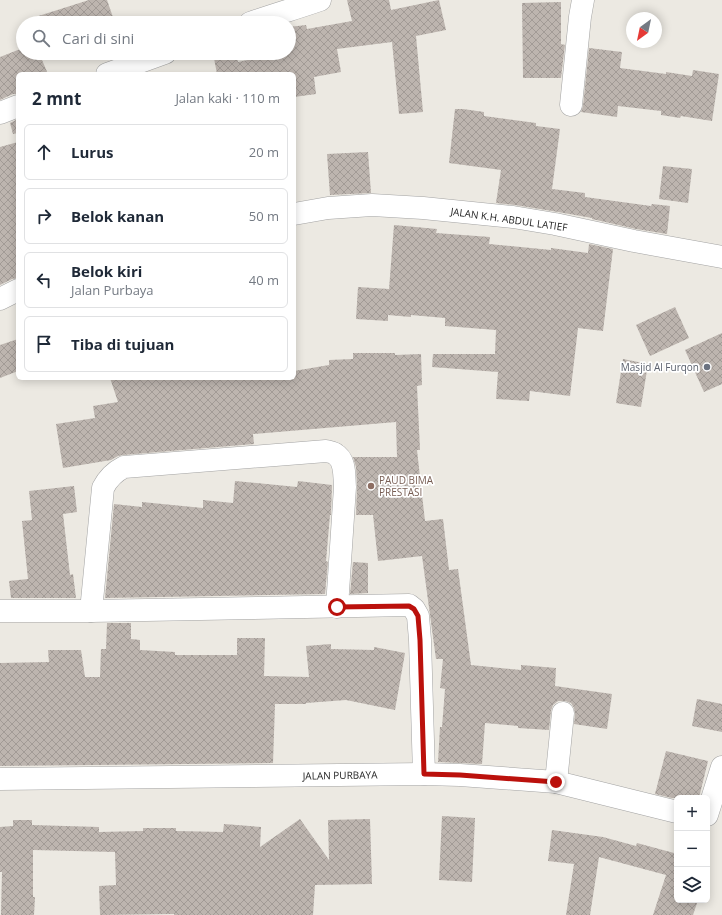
<!DOCTYPE html>
<html lang="id">
<meta charset="utf-8">
<style>
:root{--surface:#fff;--page:#f2f2f3;--text:#1f2937;--muted:#747a83;--line:#e0e1e3}
body{margin:0;font-family:"Open Sans",sans-serif;background:var(--page);color:var(--text)}
.controls{position:absolute;right:12px;bottom:12px;display:grid;overflow:hidden;border-radius:6px;box-shadow:0 2px 10px #0003}
.controls button{width:36px;height:36px;display:grid;place-items:center;padding:0;border:0;border-bottom:1px solid var(--line);background:var(--surface);color:var(--text);font:20px sans-serif}
.compass{position:absolute;left:626px;top:12px;width:36px;height:36px;border-radius:50%;background:var(--surface);box-shadow:0 2px 10px #0003;rotate:213deg}
.stop{position:absolute;width:12px;height:12px;margin:-9px;border:3px solid #bb110c;border-radius:50%;background:#fff}
.stop.end{background:#bb110c;border-color:#fff;box-shadow:0 1px 4px #0008}
.list{margin:0;padding:0;list-style:none}
h2{display:flex;justify-content:space-between;align-items:center;height:52px;margin:0;padding:0 16px;font-size:17px}
h2 small{font-size:13px;font-weight:400;color:var(--muted)}
.list li{display:grid;grid-template-columns:26px 1fr auto;gap:12px;align-items:center;box-sizing:border-box;height:56px;margin:0 8px 8px;padding:0 8px;border:1px solid var(--line);border-radius:6px}
.list b{display:block;font-size:15px;white-space:nowrap}
.list p{margin:0;font-size:13px;white-space:nowrap;color:var(--muted)}
.list em{font-size:13px;font-style:normal;color:var(--muted)}
.icon{flex:none;width:22px;height:22px;fill:none;stroke:currentColor;stroke-width:2;stroke-linecap:round;stroke-linejoin:round}
.map{position:relative;flex:none;width:722px;height:915px;overflow:hidden}
.search{position:absolute;background:var(--surface);box-shadow:0 2px 10px #0003;left:16px;top:16px;width:280px;height:44px;display:flex;align-items:center;gap:10px;box-sizing:border-box;padding:0 14px;border-radius:22px;color:var(--muted);font-size:15px}
.panel{position:absolute;background:var(--surface);box-shadow:0 2px 10px #0003;left:16px;top:72px;width:280px;height:308px;border-radius:6px}
.map>svg:first-child{display:block}
.building{fill:url(#building-cross-hatch)}
.lines{fill:none;stroke-linecap:round;stroke-linejoin:round}
.street-casing{stroke:#a3a3a3;stroke-width:23}
.street{stroke:#fff;stroke-width:22}
.route{stroke:#bb110c;stroke-width:5}
.worship-dot{fill:#6b7280;stroke:#fff;stroke-width:1.5}
.education-dot{fill:#8d6e63;stroke:#fff;stroke-width:1.5}
.labels{text-anchor:middle;dominant-baseline:central;stroke-width:3.5;stroke-linejoin:round;paint-order:stroke}
.street-label{font-size:10px;fill:#1c1c1c;stroke:#fff}
.worship-label{font-size:10px;fill:#5b616d;stroke:#fff;text-anchor:end}
.education-label{font-size:10px;fill:#785e54;stroke:#fff;text-anchor:start}
</style>
<div class="map">
<svg width="722" height="915" viewBox="0 0 722 915">
<defs>
<pattern id="building-cross-hatch" width="8" height="8" patternUnits="userSpaceOnUse"><rect width="8" height="8" fill="#bdb5af"/><path d="M0 0l8 8M0 8l8-8" fill="none" stroke="#a29b96"/></pattern>
</defs>
<rect width="100%" height="100%" fill="#ece9e2"/>
<!-- building -->
<g class="building">
<polygon points="89,0 107,0 115,23 29,23 29,19"/>
<polygon points="347,0 389,0 391,10 439,0 446,30 416,36 423,112 399,114 392,42 337,49 341,72 314,77 316,94 294,97 294,74 217,74 213,53 236,53 238,62 281,53 289,53 289,27 306,25 307,29 352,21"/>
<polygon points="561,2 561,44 565,45 561,78 523,78 522,3"/>
<polygon points="23,48 23,53 39,53 48,74 18,74 18,94 13,94 0,100 0,57"/>
<polygon points="589,48 622,52 620,68 666,74 666,72 692,76 693,70 719,74 712,121 681,116 680,118 661,115 661,111 618,106 617,117 581,112 583,106"/>
<polygon points="455,109 463,109 484,112 484,116 536,123 536,126 560,129 552,189 585,193 585,197 651,206 652,204 670,206 667,234 636,229 592,219 592,218 558,212 515,205 496,203 501,170 449,163"/>
<polygon points="18,119 18,133 13,134 10,123"/>
<polygon points="18,142 18,278 12,279 0,285 0,147"/>
<polygon points="368,152 371,193 330,195 327,154"/>
<polygon points="663,166 692,169 688,203 659,199"/>
<polygon points="394,225 437,229 436,233 490,237 489,244 551,250 551,248 588,253 589,244 613,249 603,331 578,328 570,396 530,391 529,401 496,399 498,372 432,367 433,354 495,354 496,330 445,326 445,318 411,315 411,317 388,315 388,321 356,319 358,287 389,289"/>
<polygon points="675,307 689,338 650,356 636,325"/>
<polygon points="722,333 722,384 704,392 685,350"/>
<polygon points="18,339 18,371 0,378 0,345"/>
<polygon points="353,353 395,353 395,355 421,354 422,385 417,386 420,450 417,450 425,521 443,519 449,570 458,569 471,665 521,670 521,665 556,668 555,686 612,694 607,729 574,724 575,714 574,708 571,703 565,701 558,701 553,705 551,711 549,730 518,728 518,726 485,723 482,764 438,762 440,727 442,727 445,689 440,688 443,659 436,659 422,556 378,561 373,515 356,515 357,486 356,467 353,457 397,457 396,422 253,434 254,444 123,455 118,456 111,460 63,468 56,424 95,418 93,406 118,402 110,378 294,378 294,371 329,365 329,360 353,359"/>
<polygon points="623,359 648,364 641,407 616,403"/>
<polygon points="235,481 297,487 298,481 332,485 331,515 330,515 326,561 328,562 325,594 105,598 114,504 142,507 142,502 203,508 203,500 233,503"/>
<polygon points="74,486 77,512 63,514 70,575 73,574 76,598 11,598 9,581 28,579 22,521 32,520 29,491"/>
<polygon points="353,562 368,563 368,593 350,594"/>
<polygon points="107,623 131,623 131,639 140,640 140,650 175,652 175,655 237,655 237,638 265,638 264,676 309,677 306,646 331,644 331,649 374,650 374,647 405,653 395,710 346,700 306,703 306,704 275,704 273,763 0,766 0,663 49,662 48,650 81,650 85,677 100,677 101,649 106,649"/>
<polygon points="697,699 722,704 722,732 692,726"/>
<polygon points="666,751 708,761 699,798 672,798 655,794"/>
<polygon points="442,816 475,818 472,882 439,880"/>
<polygon points="300,819 329,860 328,820 370,819 372,884 315,885 313,915 174,915 174,914 100,915 99,886 116,885 115,852 33,850 33,897 35,897 34,915 1,915 2,872 0,872 0,827 13,826 13,820 32,820 32,825 99,827 99,832 143,831 143,828 176,828 176,831 223,832 224,824 261,827 260,847"/>
<polygon points="552,830 603,837 636,846 637,843 674,853 675,850 677,851 677,900 698,900 693,915 653,915 666,875 599,857 590,915 566,915 574,864 548,861"/>
</g>
<g class="lines">
<defs>
<g id="street">
<path d="M250,23C273,15 297,8 320,0"/>
<polyline points="107,74 165,53"/>
<polyline points="571,105 580,17 583,0"/>
<polyline points="0,113 18,106"/>
<polyline points="294,214 328,208 372,205 423,208 513,217 555,224 634,241 722,257"/>
<polyline points="0,299 18,290"/>
<polyline points="0,611 91,611 409,605 414,609 418,616 420,640 424,774"/>
<path d="M91,611L103,488C108,478 114,472 124,467L326,451C329,452 333,452 335,454C346,460 344,477 345,487L337,607"/>
<polyline points="0,779 424,774 460,775 556,782 677,812"/>
<polyline points="556,782 563,713"/>
<polyline points="707,815 722,767"/>
</g>
</defs>
<!-- street casing -->
<use href="#street" class="street-casing"/>
<!-- street -->
<use href="#street" class="street"/>
</g>
<g class="lines">
<!-- route -->
<polyline class="route" points="337,607 409,606 414,609 418,616 420,640 424,774 460,775 556,782"/>
</g>
<!-- markers -->
<circle class="worship-dot" cx="707" cy="367" r="4"/>
<circle class="education-dot" cx="371" cy="486" r="4"/>
<g class="labels">
<!-- street labels -->
<g class="street-label">
<text transform="translate(509 219) rotate(8)">JALAN K.H. ABDUL LATIEF</text>
<text transform="translate(340 775) rotate(-1)">JALAN PURBAYA</text>
</g>
<!-- worship labels -->
<g class="worship-label">
<text x="699" y="367">Masjid Al Furqon</text>
</g>
<!-- education labels -->
<g class="education-label">
<text x="379" y="480">PAUD BIMA<tspan x="379" dy="12">PRESTASI</tspan></text>
</g>
</g>
</svg>
<div class="controls">
<button>+</button>
<button>−</button>
<button><svg class="icon" aria-label="layers" viewBox="0 0 24 24"><path d="M12 4l9 5-9 5-9-5zM3 14l9 5 9-5"/></svg></button>
</div>
<svg class="compass" viewBox="-18 -18 36 36"><path d="M0-13l5 13h-10z" fill="#e53935"/><path d="M0 13l5-13h-10z" fill="#747a83"/></svg>
<div class="stop" style="left:337px;top:607px"></div>
<div class="stop end" style="left:556px;top:782px"></div>
<div class="search"><svg class="icon" aria-label="search" viewBox="0 0 24 24"><circle cx="10" cy="10" r="6"/><path d="M15 15l6 6"/></svg>Cari di sini</div>
<section class="panel">
<h2>2 mnt<small>Jalan kaki · 110 m</small></h2>
<ul class="list">
<li><svg class="icon" aria-label="ahead" viewBox="0 0 24 24"><path d="M12 20V5M6 11l6-6 6 6"/></svg><div><b>Lurus</b></div><em>20 m</em></li>
<li><svg class="icon" aria-label="right" viewBox="0 0 24 24"><path d="M7 20v-9h11M14 6l5 5-5 5"/></svg><div><b>Belok kanan</b></div><em>50 m</em></li>
<li><svg class="icon" aria-label="left" viewBox="0 0 24 24"><path d="M17 20v-9H6M10 6l-5 5 5 5"/></svg><div><b>Belok kiri</b><p>Jalan Purbaya</p></div><em>40 m</em></li>
<li><svg class="icon" aria-label="arrive" viewBox="0 0 24 24"><path d="M6 21V4h12l-3 4 3 4H6"/></svg><div><b>Tiba di tujuan</b></div></li>
</ul>
</section>
</div>
